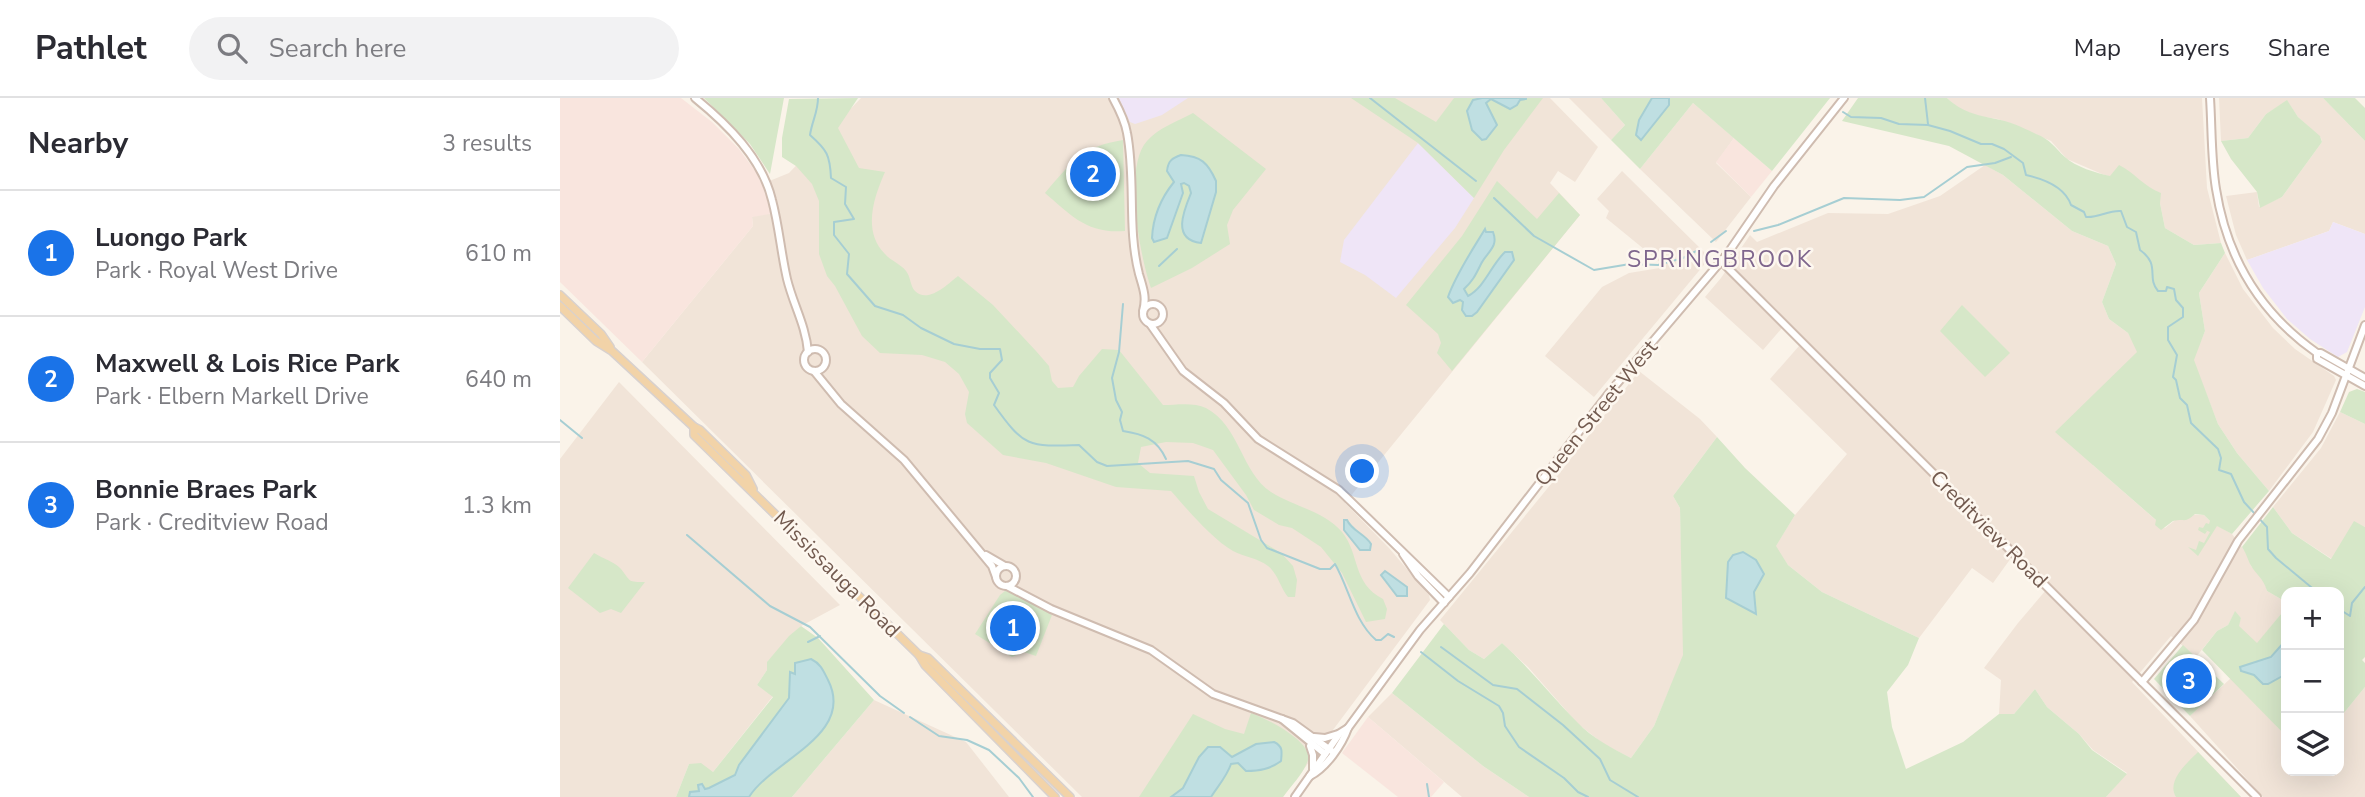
<!DOCTYPE html>
<meta charset="utf-8">
<style>
:root{--surface:#fff;--page:#f2f2f3;--text:#2b2b33;--muted:#7c7c81;--line:#e1e1e2;--accent:#1a73e8}
body{margin:0;font-family:"Nunito Sans",sans-serif;background:var(--page);color:var(--text)}
.controls{position:absolute;right:21px;bottom:21px;display:grid;overflow:hidden;border-radius:14px;box-shadow:0 7px 28px #0002}
.controls button{width:63px;height:63px;display:grid;place-items:center;padding:0;border:0;border-bottom:2px solid var(--line);background:var(--surface);color:var(--text);font:35px sans-serif}
.you{position:absolute;left:803px;top:374px;width:24px;height:24px;margin:-18px;border:5px solid #fff;border-radius:50%;background:#1a73e8;box-shadow:0 0 0 10px #1a73e833}
.badge{display:grid;place-items:center;width:46px;height:46px;border-radius:50%;background:var(--accent);color:#fff;font-size:23px;font-weight:700}
.pin{position:absolute;translate:-50% -50%;border:4px solid #fff;box-shadow:0 2px 7px #0006}
.list{margin:0;padding:0;list-style:none}
h2{display:flex;justify-content:space-between;align-items:center;height:91px;margin:0;padding:0 28px;font-size:30px}
h2 small{font-size:23px;font-weight:400;color:var(--muted)}
.list li{display:grid;grid-template-columns:46px 1fr auto;gap:21px;align-items:center;box-sizing:border-box;height:126px;padding:0 28px;border-top:2px solid var(--line)}
.list b{display:block;font-size:26px;white-space:nowrap}
.list p{margin:0;font-size:23px;white-space:nowrap;color:var(--muted)}
.list em{font-size:23px;font-style:normal;color:var(--muted)}
.icon{flex:none;width:38px;height:38px;fill:none;stroke:currentColor;stroke-width:2;stroke-linecap:round;stroke-linejoin:round}
.map{position:relative;flex:none;width:1805px;height:699px;overflow:hidden}
header{display:flex;align-items:center;gap:42px;box-sizing:border-box;height:98px;padding:0 35px;background:var(--surface);border-bottom:2px solid var(--line)}
header strong{font-size:33px}
nav{display:flex;gap:38px;margin-inline-start:auto;font-size:24px}
.search{width:490px;height:63px;background:var(--page);display:flex;align-items:center;gap:18px;box-sizing:border-box;padding:0 24px;border-radius:38px;color:var(--muted);font-size:26px}
main{display:flex}
aside{flex:1;background:var(--surface)}
.map>svg:first-child{display:block}
.residential{fill:#f1e4d8}
.commercial{fill:#f9e5de}
.education{fill:#efe5f7}
.green{fill:#d6e7c8}
.water{fill:#bfdfe2;stroke:#a6ced3;stroke-width:2}
.lines{fill:none;stroke-linecap:round;stroke-linejoin:round}
.stream{stroke:#a6ced3;stroke-width:2}
.secondary-casing{stroke:#cfbcb0;stroke-width:10}
.primary-casing{stroke:#d8d1ce;stroke-width:10}
.secondary{stroke:#fff;stroke-width:6}
.primary{stroke:#f2d3a8;stroke-width:7}
.labels{text-anchor:middle;dominant-baseline:central;stroke-width:5;stroke-linejoin:round;paint-order:stroke}
.street-label{font-size:21px;fill:#725a4f;stroke:#fdf7ef}
.neighbourhood-label{font-size:23px;letter-spacing:2px;fill:#7f668d;stroke:#fdf7ef}
</style>
<header>
<strong>Pathlet</strong>
<div class="search"><svg class="icon" aria-label="search" viewBox="0 0 24 24"><circle cx="10" cy="10" r="6"/><path d="M15 15l6 6"/></svg>Search here</div>
<nav><a>Map</a><a>Layers</a><a>Share</a></nav>
</header>
<main>
<aside>
<h2>Nearby<small>3 results</small></h2>
<ul class="list">
<li><span class="badge">1</span><div><b>Luongo Park</b><p>Park · Royal West Drive</p></div><em>610 m</em></li>
<li><span class="badge">2</span><div><b>Maxwell &amp; Lois Rice Park</b><p>Park · Elbern Markell Drive</p></div><em>640 m</em></li>
<li><span class="badge">3</span><div><b>Bonnie Braes Park</b><p>Park · Creditview Road</p></div><em>1.3 km</em></li>
</ul>
</aside>
<div class="map">
<svg width="1805" height="699" viewBox="0 0 1805 699">
<rect width="100%" height="100%" fill="#faf3e9"/>
<!-- residential -->
<g class="residential">
<polygon points="301,0 990,0 1038,49 1015,84 998,73 990,85 1020,117 785,405 829,450 869,497 870,502 723,699 522,699 82,264 193,128 192,119 208,104 202,86 229,75"/>
<polygon points="1009,0 1041,0 1065,27 1051,42"/>
<polygon points="1387,0 1642,0 1647,90 1661,145 1634,147 1605,130 1600,105 1600,95 1542,76 1507,61 1491,43 1438,21 1417,18 1398,10"/>
<polygon points="1659,0 1763,0 1805,43 1805,136 1773,124 1769,133 1687,162 1676,137 1666,98 1697,94 1699,109 1722,99 1762,44 1761,40 1738,19 1727,3 1706,16 1688,40 1661,43"/>
<polygon points="1133,5 1174,40 1156,65 1191,99 1156,144 1080,71"/>
<polygon points="1425,67 1443,77 1512,133 1548,148 1556,166 1542,204 1549,221 1568,235 1578,254 1533,367 1605,430 1623,416 1644,417 1650,423 1672,436 1688,457 1691,468 1704,482 1707,493 1726,504 1726,510 1697,546 1678,528 1681,520 1675,514 1668,527 1657,533 1636,559 1611,538 1572,584 1681,699 1546,699 1567,675 1533,652 1519,636 1487,609 1475,591 1454,616 1439,616 1441,582 1424,570 1458,525 1486,492 1451,460 1433,485 1412,470 1359,540 1262,494 1228,467 1215,449 1235,417 1287,356 1210,281 1239,248 1222,230 1203,252 1145,199 1161,180 1190,137 1197,144 1268,115 1328,116 1380,98"/>
<polygon points="1062,73 1148,158 1148,162 1034,299 985,258 1042,189 1069,175 1106,169 1046,120 1049,113 1037,101"/>
<polygon points="1665,155 1683,191 1713,230 1735,251 1774,278 1776,282 1753,334 1709,393 1677,355 1658,326 1633,262 1645,233 1639,195"/>
<polygon points="1079,273 1140,321 1157,339 1113,398 1120,410 1124,557 1094,628 1071,660 1045,647 1018,626 968,569 942,545 924,561 909,552 880,522 991,386"/>
<polygon points="59,284 280,507 241,528 208,563 207,572 197,587 213,598 153,674 129,666 116,699 0,699 0,361"/>
<polygon points="1780,314 1805,326 1805,429 1794,424 1772,461 1732,435 1713,409 1761,350"/>
<polygon points="1671,580 1726,638 1726,673 1779,673 1779,621 1805,589 1805,699 1703,699 1630,618"/>
<polygon points="832,595 923,668 969,699 902,699 808,619"/>
<polygon points="314,602 406,644 449,699 232,699"/>
</g>
<!-- commercial -->
<g class="commercial">
<polygon points="0,0 121,0 152,24 179,51 196,74 206,95 210,116 192,119 193,128 82,264 0,184"/>
<polygon points="1174,40 1212,73 1191,99 1156,64"/>
<polygon points="808,619 884,684 871,699 838,699 782,655"/>
</g>
<!-- education -->
<g class="education">
<polygon points="559,0 628,0 602,17 575,26 570,24"/>
<polygon points="858,45 914,100 895,130 836,200 805,177 780,164 784,142"/>
<polygon points="1773,124 1805,136 1805,209 1787,254 1778,259 1750,241 1727,221 1703,190 1687,162 1769,133"/>
</g>
<!-- green -->
<g class="green">
<polygon points="144,0 224,0 210,76 190,46"/>
<path d="M298,0L278,30L299,70L325,74C314,99 302,133 325,156C331,163 341,166 346,173C351,179 350,188 355,193C368,206 388,186 398,178L433,207L476,253L489,268L492,283L498,290L513,289L519,278L542,251L559,252L603,307C616,307 634,304 646,310C680,328 681,374 711,394C734,409 763,412 782,434C800,456 792,485 823,501L827,511L825,521L806,524L782,475L761,449L732,430L719,427L694,412L686,397L653,352L633,345L606,344L581,349L578,365L590,375L634,378L639,394L648,411L721,455L733,468L737,482L735,499H728C720,489 718,476 708,468C698,460 684,459 673,453C652,441 627,411 611,393L556,389L486,365L443,357L407,325L405,316L409,294L399,276L385,264L362,257L320,255L302,238L275,188L267,178L259,156V103L252,86L236,68L222,59V40L229,1Z"/>
<polygon points="791,0 835,0 876,24 894,0 983,0 944,52 914,100 858,45"/>
<polygon points="1041,0 1270,0 1212,73 1133,5 1080,71 1051,42 1065,27"/>
<path d="M1298,0H1387C1402,14 1416,17 1436,21C1449,23 1464,30 1476,36C1490,41 1495,50 1505,59C1515,69 1537,75 1550,78L1559,67C1574,74 1584,89 1601,95L1600,105L1605,130L1634,147L1661,145L1665,155L1639,195L1645,233L1634,262L1658,326L1677,355L1709,393L1672,436L1657,428L1638,458L1628,449L1636,452L1639,443L1644,445L1650,434L1643,431L1647,433L1645,436L1638,432L1639,429L1643,430L1646,425L1649,426L1650,423L1644,417L1635,416C1624,426 1626,420 1613,423L1601,432L1595,427L1596,422L1495,334L1577,254L1568,235L1549,221L1542,204L1556,166L1548,148L1512,133L1443,77L1389,48L1282,23Z"/>
<polygon points="1763,0 1795,0 1805,10 1805,43"/>
<polygon points="1727,2 1738,19 1760,38 1762,44 1722,99 1700,110 1697,94 1671,61 1661,43 1688,40 1706,16"/>
<path d="M633,15L706,71L673,112L667,127L670,146L632,170L591,190C580,159 563,69 587,43C598,30 618,23 633,15Z"/>
<path d="M563,42L565,133C527,136 512,118 485,95C512,64 520,49 563,42Z"/>
<polygon points="937,83 977,121 999,95 1020,117 892,273 877,255 881,245 878,236 846,207 902,138"/>
<polygon points="1402,207 1450,255 1425,279 1380,233"/>
<polygon points="1797,291 1805,294 1805,326 1780,314 1789,294"/>
<path d="M1157,339L1185,370L1235,417L1216,448L1228,467L1262,494L1359,540L1348,567L1327,594L1332,629L1346,671L1403,644L1439,616H1454L1475,591L1487,609L1519,636L1532,652L1567,676L1546,699H969L923,668L832,595L884,526L909,552L924,561L942,545C969,569 991,598 1017,624C1032,640 1052,650 1071,660L1094,628L1123,557L1120,410L1113,398Z"/>
<path d="M1713,409L1732,435L1771,461L1794,423L1805,429V559L1802,562L1805,565V589L1779,621V494H1726V504L1707,493C1703,479 1696,477 1690,466C1687,459 1686,455 1682,449Z"/>
<path d="M34,455C42,460 55,464 61,471C71,484 68,484 85,484L61,515L51,511L40,515L8,490Z"/>
<polygon points="445,493 452,494 492,517 476,558 464,554 452,559 415,536 440,497"/>
<polygon points="1726,510 1726,638 1642,552 1657,533 1668,527 1675,513 1681,520 1679,528 1697,545"/>
<polygon points="241,528 258,540 314,602 232,699 116,699 129,666 141,665 153,674 213,599 197,587 207,572 207,564 229,538"/>
<polygon points="1623,547 1664,586 1630,618 1594,581"/>
<path d="M691,615C705,620 753,643 748,662C744,675 731,688 723,699H579L633,616L665,631L684,636Z"/>
<path d="M1638,654L1681,699H1616C1606,683 1627,665 1638,654Z"/>
</g>
<!-- water -->
<g class="water">
<polygon points="922,0 966,0 966,1 960,2 957,7 950,11 931,1 926,5 937,27 926,41 922,42 912,32 907,13 913,2"/>
<polygon points="1092,0 1109,0 1109,7 1081,42 1076,37 1079,22"/>
<path d="M621,57C641,58 648,65 656,83V94L641,145C611,142 624,112 631,95L629,88L624,85L621,86L623,95L607,140L594,144L592,140C593,119 601,100 614,84L607,73C608,63 612,60 621,57Z"/>
<path d="M925,131L926,134H933C939,149 927,154 921,166C916,176 913,183 904,191L908,198C925,189 931,167 945,154H952L954,162L917,214L912,218H906L902,212L903,204L900,202L893,205L888,199C896,176 913,151 925,131Z"/>
<path d="M784,422H787C792,433 805,436 811,446L810,452H800L784,432Z"/>
<polygon points="1183,454 1196,462 1204,476 1194,494 1196,516 1166,500 1168,464 1173,457"/>
<polygon points="825,473 847,489 847,498 837,498 821,477"/>
<polygon points="1726,542 1726,576 1708,586 1703,586 1694,577 1681,573 1680,569 1711,559"/>
<path d="M251,561C261,566 263,572 268,582C296,637 212,662 189,699H129L130,694L139,693L138,687L142,686L145,691L149,690L175,677L179,667L229,600L230,574L235,576V565Z"/>
<path d="M714,644C723,648 722,654 721,663C710,671 700,673 686,673L678,665L671,666C667,678 658,688 651,699H611L623,690L639,659L648,649H660L672,659L696,646Z"/>
</g>
<g class="lines">
<!-- stream -->
<g class="stream">
<path d="M258,0C258,14 252,23 250,37C267,52 270,57 271,80L286,89L285,106L294,121L274,124V137L289,156L287,176L315,208L343,217L361,230L394,246L420,251H440L442,262L430,275V280L439,295L434,307C464,349 468,349 519,347L537,364L547,368L628,363L654,371L661,382L688,405L701,442L707,450L760,471H770L775,466C789,490 794,523 816,542H821L828,536L834,539"/>
<polyline points="810,0 916,83"/>
<polyline points="1365,0 1368,26"/>
<path d="M1283,14L1291,19L1321,20L1339,26L1368,27L1390,33L1421,46H1432L1444,51L1463,65L1466,77C1484,81 1505,89 1511,107L1524,114L1526,119C1539,120 1548,112 1561,113L1567,129L1576,134L1580,152C1601,167 1586,179 1598,193H1606L1607,189L1614,191L1616,202L1623,210V219L1608,229V242L1617,257L1613,279L1616,282L1620,300L1627,307L1631,325L1658,351L1661,360L1659,372L1671,376L1684,404L1707,429L1708,451L1716,460L1757,494"/>
<polyline points="934,100 974,138 1034,172 1070,166 1098,167 1123,160 1140,151"/>
<polyline points="1194,133 1218,127 1284,100 1340,102 1364,99 1407,69 1435,65 1451,59"/>
<polyline points="1151,144 1166,133"/>
<polyline points="599,168 617,151"/>
<path d="M563,206L559,254L552,280L556,302L562,314L560,322L563,333C583,336 597,341 606,361"/>
<polyline points="0,322 22,340"/>
<polyline points="127,437 210,508 250,529 320,598 344,615"/>
<polyline points="1779,511 1790,518 1792,505 1805,489"/>
<polyline points="248,544 260,538"/>
<polyline points="881,549 933,587 957,591 1003,627 1040,661 1050,682 1078,699"/>
<polyline points="861,554 898,583 939,608 943,615 945,628 959,649 1004,680 1018,694 1028,699"/>
<polyline points="350,619 379,638 407,642 429,652 459,680 473,699"/>
<polyline points="867,686 869,699"/>
</g>
<defs>
<g id="secondary">
<path d="M135,0C167,26 202,60 212,102C219,128 221,155 227,181C233,206 246,228 248,254"/>
<path d="M553,0C559,11 565,23 567,35C576,82 567,130 579,176C583,190 587,199 583,213"/>
<path d="M1650,0C1652,30 1651,61 1656,91C1667,161 1700,215 1757,255H1761L1805,280"/>
<polyline points="1161,163 1697,699"/>
<circle cx="593" cy="216" r="10"/>
<polyline points="590,226 623,273 664,305 698,341 779,392 889,499"/>
<circle cx="255" cy="262" r="11"/>
<polyline points="1757,255 1757,261 1805,288"/>
<polyline points="254,273 281,306 344,362 432,468 436,479"/>
<polyline points="843,456 858,478 884,505"/>
<polyline points="426,457 445,468"/>
<circle cx="446" cy="478" r="10"/>
<polyline points="447,488 491,511 591,552 653,596 733,625 773,654"/>
<polyline points="1582,584 1634,522 1678,443 1758,341 1772,315 1805,227"/>
<polyline points="722,621 765,656"/>
<polyline points="754,639 765,640 778,636"/>
<polyline points="750,648 753,657 753,671"/>
<path d="M750,678C766,670 782,647 788,630L860,532L910,475L1049,295L1168,155L1214,88L1284,0"/>
<polyline points="735,699 780,635 788,630"/>
</g>
<g id="primary">
<polyline points="0,197 41,236 50,249"/>
<polyline points="0,208 36,243 52,253 134,329 140,332 186,377 193,391"/>
<polyline points="134,329 134,337 359,557 365,567 495,699"/>
<polyline points="359,557 368,560 510,699"/>
</g>
</defs>
<!-- secondary casing -->
<use href="#secondary" class="secondary-casing"/>
<!-- primary casing -->
<use href="#primary" class="primary-casing"/>
<!-- secondary -->
<use href="#secondary" class="secondary"/>
<!-- primary -->
<use href="#primary" class="primary"/>
</g>
<g class="labels">
<!-- street labels -->
<g class="street-label">
<text transform="translate(1036 315) rotate(-51)">Queen Street West</text>
<text transform="translate(1429 431) rotate(45)">Creditview Road</text>
<text transform="translate(277 476) rotate(45)">Mississauga Road</text>
</g>
<!-- neighbourhood labels -->
<g class="neighbourhood-label">
<text x="1160" y="161">SPRINGBROOK</text>
</g>
</g>
</svg>
<div class="controls">
<button>+</button>
<button>−</button>
<button><svg class="icon" aria-label="layers" viewBox="0 0 24 24"><path d="M12 4l9 5-9 5-9-5zM3 14l9 5 9-5"/></svg></button>
</div>
<div class="you"></div>
<div class="pin badge" style="left:453px;top:530px">1</div>
<div class="pin badge" style="left:533px;top:76px">2</div>
<div class="pin badge" style="left:1629px;top:583px">3</div>
</div>
</main>
